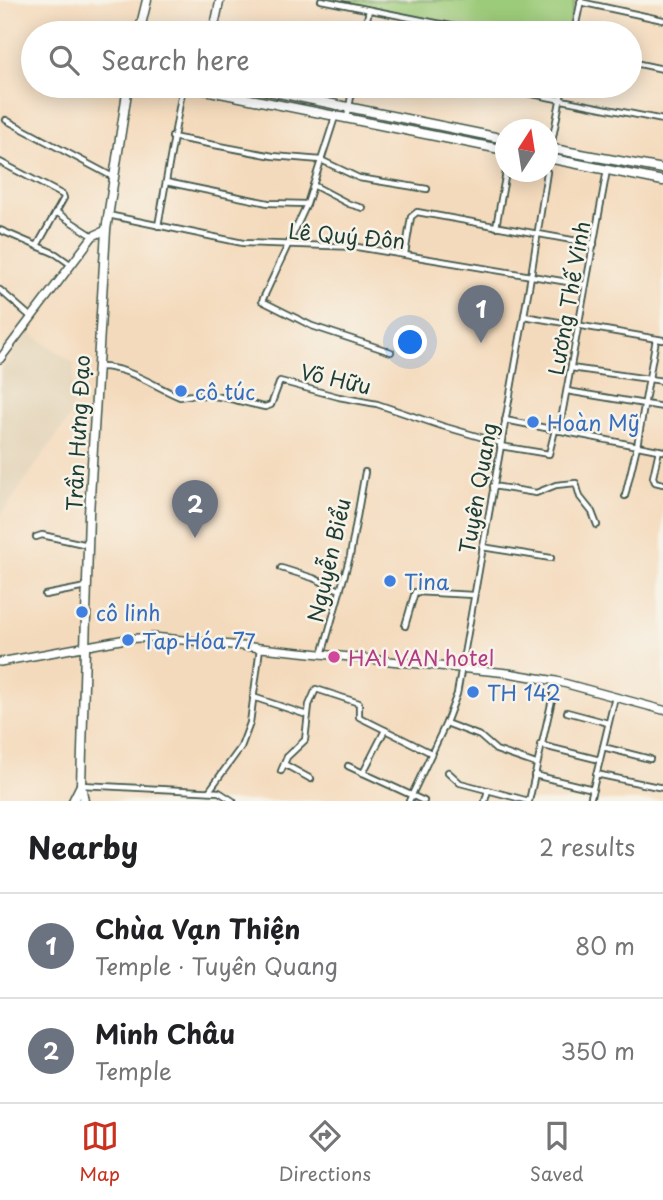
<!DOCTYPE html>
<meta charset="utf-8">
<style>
:root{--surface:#fff;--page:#f2f2f2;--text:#202124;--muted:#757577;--line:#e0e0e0;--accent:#c8321e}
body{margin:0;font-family:"Playpen Sans",sans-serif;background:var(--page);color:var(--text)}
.compass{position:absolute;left:495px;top:119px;width:63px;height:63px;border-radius:50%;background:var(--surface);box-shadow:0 4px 18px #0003;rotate:12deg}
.you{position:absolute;left:411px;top:343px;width:24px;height:24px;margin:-18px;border:5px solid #fff;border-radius:50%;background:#1a73e8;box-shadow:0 0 0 10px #1a73e833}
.badge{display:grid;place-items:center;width:46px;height:46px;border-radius:50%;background:var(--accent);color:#fff;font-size:23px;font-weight:700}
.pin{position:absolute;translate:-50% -58px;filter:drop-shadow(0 2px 4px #0008)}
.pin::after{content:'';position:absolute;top:37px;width:24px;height:21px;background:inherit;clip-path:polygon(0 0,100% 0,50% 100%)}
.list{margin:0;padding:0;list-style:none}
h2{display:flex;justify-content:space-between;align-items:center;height:91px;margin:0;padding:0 28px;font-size:30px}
h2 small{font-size:23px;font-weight:400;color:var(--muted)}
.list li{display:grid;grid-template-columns:46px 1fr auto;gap:21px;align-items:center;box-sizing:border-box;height:105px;padding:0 28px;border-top:2px solid var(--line)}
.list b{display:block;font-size:26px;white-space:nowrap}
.list p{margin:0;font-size:23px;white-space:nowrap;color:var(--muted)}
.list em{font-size:23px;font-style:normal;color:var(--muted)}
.icon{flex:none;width:38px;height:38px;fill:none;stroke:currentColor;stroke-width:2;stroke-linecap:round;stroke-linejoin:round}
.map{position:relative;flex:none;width:663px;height:801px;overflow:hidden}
.search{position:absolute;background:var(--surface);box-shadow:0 4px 18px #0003;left:21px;right:21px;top:21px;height:77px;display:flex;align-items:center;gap:18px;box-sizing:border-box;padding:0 24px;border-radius:38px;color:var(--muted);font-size:26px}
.sheet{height:301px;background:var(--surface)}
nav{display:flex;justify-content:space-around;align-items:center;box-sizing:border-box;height:98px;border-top:2px solid var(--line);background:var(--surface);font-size:19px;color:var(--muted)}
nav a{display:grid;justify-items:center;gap:4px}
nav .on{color:var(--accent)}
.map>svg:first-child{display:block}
.built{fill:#e2d2b5}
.green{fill:#9ccb79;stroke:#5e8456;stroke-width:2}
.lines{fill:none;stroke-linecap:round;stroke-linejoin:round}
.street-casing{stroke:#3f5548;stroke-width:8}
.secondary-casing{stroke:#3f5548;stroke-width:10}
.primary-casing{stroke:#3f5548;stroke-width:11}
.street{stroke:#fff;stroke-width:4.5}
.secondary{stroke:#fff;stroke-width:7}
.primary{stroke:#fff;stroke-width:8}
.shop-dot{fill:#3f7fe0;stroke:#f7f3e8;stroke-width:2.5}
.hotel-dot{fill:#d1479c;stroke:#f7f3e8;stroke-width:2.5}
.labels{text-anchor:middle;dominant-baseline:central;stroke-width:5;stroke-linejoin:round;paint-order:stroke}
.street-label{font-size:21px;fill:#1f3d34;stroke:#f7f3e8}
.shop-label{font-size:21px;fill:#366cbe;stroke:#f7f3e8;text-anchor:start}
.hotel-label{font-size:21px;fill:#b23c85;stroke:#f7f3e8;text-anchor:start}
</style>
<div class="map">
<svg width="663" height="801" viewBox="0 0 663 801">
<rect width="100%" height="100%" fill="#f7f3e8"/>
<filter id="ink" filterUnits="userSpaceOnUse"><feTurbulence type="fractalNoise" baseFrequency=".0143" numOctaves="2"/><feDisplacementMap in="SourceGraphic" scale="14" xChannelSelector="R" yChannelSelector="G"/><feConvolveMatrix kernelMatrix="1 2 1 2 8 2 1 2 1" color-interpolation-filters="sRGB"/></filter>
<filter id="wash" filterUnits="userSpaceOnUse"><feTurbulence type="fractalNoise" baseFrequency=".00686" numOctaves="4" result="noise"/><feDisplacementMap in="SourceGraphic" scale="28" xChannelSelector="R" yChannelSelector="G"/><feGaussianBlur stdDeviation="1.57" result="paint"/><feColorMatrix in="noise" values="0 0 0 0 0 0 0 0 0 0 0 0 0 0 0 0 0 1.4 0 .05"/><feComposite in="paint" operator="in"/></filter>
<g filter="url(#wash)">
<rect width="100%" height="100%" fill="#f4dabc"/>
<!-- built -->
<polygon class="built" points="29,332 74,363 72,414 0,516 0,371"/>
<!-- green -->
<polygon class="green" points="330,0 575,0 568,33 494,33"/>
</g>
<g filter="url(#ink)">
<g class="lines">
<defs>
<g id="street">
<polyline points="321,0 486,33"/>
<polyline points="580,2 663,20"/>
<polyline points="214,30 230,33"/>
<polyline points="364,33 369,10"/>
<polyline points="574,33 581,0"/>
<polyline points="630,62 663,69"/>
<polyline points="491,86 663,120"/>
<polyline points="335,117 307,204 262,301 312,326 391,352"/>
<polyline points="347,118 353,86"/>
<polyline points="6,120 113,177"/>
<polyline points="172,137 273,156 321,160 359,178 427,189"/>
<polyline points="551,147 563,86"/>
<polyline points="0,162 63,195 64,198 37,246"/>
<polyline points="166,182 268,203 307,204"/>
<polyline points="313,185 349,204 363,208"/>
<polyline points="56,212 93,236"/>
<polyline points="108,215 243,243 357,247 586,285"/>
<polyline points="158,226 183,86"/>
<polyline points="496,227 506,172"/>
<polyline points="0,230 56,254 70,264"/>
<polyline points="405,254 411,217 417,212 594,244"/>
<polyline points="0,290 31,317"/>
<polyline points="524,316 663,340"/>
<path d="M98,367C127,366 154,386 180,397C207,390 239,402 265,407L271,405L280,381L339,397L377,404L442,426L501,443"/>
<polyline points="571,368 663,381"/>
<polyline points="567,391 663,407"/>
<polyline points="505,420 663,451"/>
<polyline points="559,431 607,170"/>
<polyline points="500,446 549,454 555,430"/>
<polyline points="659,450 653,477 655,482 663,484"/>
<polyline points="493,486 536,493 556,485 576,483 580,497 592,512 597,525"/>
<polyline points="625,496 637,446 656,339"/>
<polyline points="36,537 42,535 88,545"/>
<polyline points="482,547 551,558"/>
<polyline points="281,568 313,578 340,590"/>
<polyline points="45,595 86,587"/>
<polyline points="405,626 415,592 474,595"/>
<polyline points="322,655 350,556 365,472"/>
<polyline points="253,697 307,715"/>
<polyline points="567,712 608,723"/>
<polyline points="446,723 480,736 496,750 536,764"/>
<polyline points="540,745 600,760"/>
<polyline points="603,747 650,759"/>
<polyline points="284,764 311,779"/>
<polyline points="348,766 424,801"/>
<polyline points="281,771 287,757 305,740 309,705 316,689 359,703 359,717 431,753"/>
<polyline points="448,772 460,783 529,801"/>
<polyline points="363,773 385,730"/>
<polyline points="596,774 663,788"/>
<polyline points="534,775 593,789"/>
<polyline points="81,785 219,792 233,801"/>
<polyline points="209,791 241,747 250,723 260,648"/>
<polyline points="409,801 446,723 457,694 531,276 547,172"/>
<polyline points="485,801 488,790"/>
<polyline points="529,801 556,682"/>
<polyline points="590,801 615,697"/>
</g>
<g id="secondary">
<polyline points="213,33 220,0"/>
<polyline points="0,359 93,236 106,230"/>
<polyline points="0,662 126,639 153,637 508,673 556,681 663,710"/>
</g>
<g id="primary">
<polyline points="139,33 147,0"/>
<polyline points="185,86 505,150"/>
<polyline points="244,86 505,139"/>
<polyline points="548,148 663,169"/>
<polyline points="548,158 663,181"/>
<polyline points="73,801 81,785"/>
<polyline points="84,801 81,785 89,514 106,230 128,86"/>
</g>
</defs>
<!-- street casing -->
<use href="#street" class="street-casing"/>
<!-- secondary casing -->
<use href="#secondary" class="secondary-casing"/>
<!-- primary casing -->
<use href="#primary" class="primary-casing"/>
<!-- street -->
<use href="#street" class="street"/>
<!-- secondary -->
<use href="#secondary" class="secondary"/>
<!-- primary -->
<use href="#primary" class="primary"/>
</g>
</g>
<!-- markers -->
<g class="shop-dot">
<circle cx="181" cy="391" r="7"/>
<circle cx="533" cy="422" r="7"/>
<circle cx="390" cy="581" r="7"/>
<circle cx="82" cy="612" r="7"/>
<circle cx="128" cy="640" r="7"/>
<circle cx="473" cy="692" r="7"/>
</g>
<circle class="hotel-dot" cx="334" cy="657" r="7"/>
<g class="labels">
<!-- street labels -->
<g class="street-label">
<text transform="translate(347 235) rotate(5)">Lê Quý Đôn</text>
<text transform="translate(568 298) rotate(-80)">Lương Thế Vinh</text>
<text transform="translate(336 378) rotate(13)">Võ Hữu</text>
<text transform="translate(77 433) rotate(-87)">Trần Hưng Đạo</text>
<text transform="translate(477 488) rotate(-80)">Tuyên Quang</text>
<text transform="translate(328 560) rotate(-77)">Nguyễn Biểu</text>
</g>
<!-- shop labels -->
<g class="shop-label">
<text x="195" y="391">cô túc</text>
<text x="547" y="422">Hoàn Mỹ</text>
<text x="404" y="581">Tina</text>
<text x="96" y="612">cô linh</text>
<text x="142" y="640">Tap Hóa 77</text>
<text x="487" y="692">TH 142</text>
</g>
<!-- hotel labels -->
<g class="hotel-label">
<text x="348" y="657">HAI VAN hotel</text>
</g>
</g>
</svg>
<svg class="compass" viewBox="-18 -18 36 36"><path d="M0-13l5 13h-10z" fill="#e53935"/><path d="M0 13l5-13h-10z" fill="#757577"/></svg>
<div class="you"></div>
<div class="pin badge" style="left:481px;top:343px;background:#6b7280">1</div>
<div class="pin badge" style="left:195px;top:538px;background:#6b7280">2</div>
<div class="search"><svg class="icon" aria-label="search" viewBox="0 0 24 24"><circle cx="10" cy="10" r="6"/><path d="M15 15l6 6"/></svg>Search here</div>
</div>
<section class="sheet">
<h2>Nearby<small>2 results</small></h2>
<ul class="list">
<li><span class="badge" style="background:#6b7280">1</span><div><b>Chùa Vạn Thiện</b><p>Temple · Tuyên Quang</p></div><em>80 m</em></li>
<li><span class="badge" style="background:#6b7280">2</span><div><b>Minh Châu</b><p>Temple</p></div><em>350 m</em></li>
</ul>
</section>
<nav>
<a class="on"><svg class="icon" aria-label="map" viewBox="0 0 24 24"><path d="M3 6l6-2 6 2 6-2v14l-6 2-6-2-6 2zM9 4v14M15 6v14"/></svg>Map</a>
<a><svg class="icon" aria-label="directions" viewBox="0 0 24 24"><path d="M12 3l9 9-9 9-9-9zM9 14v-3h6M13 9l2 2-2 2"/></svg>Directions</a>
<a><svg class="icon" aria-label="saved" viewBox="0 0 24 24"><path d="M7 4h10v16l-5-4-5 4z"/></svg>Saved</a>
</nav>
